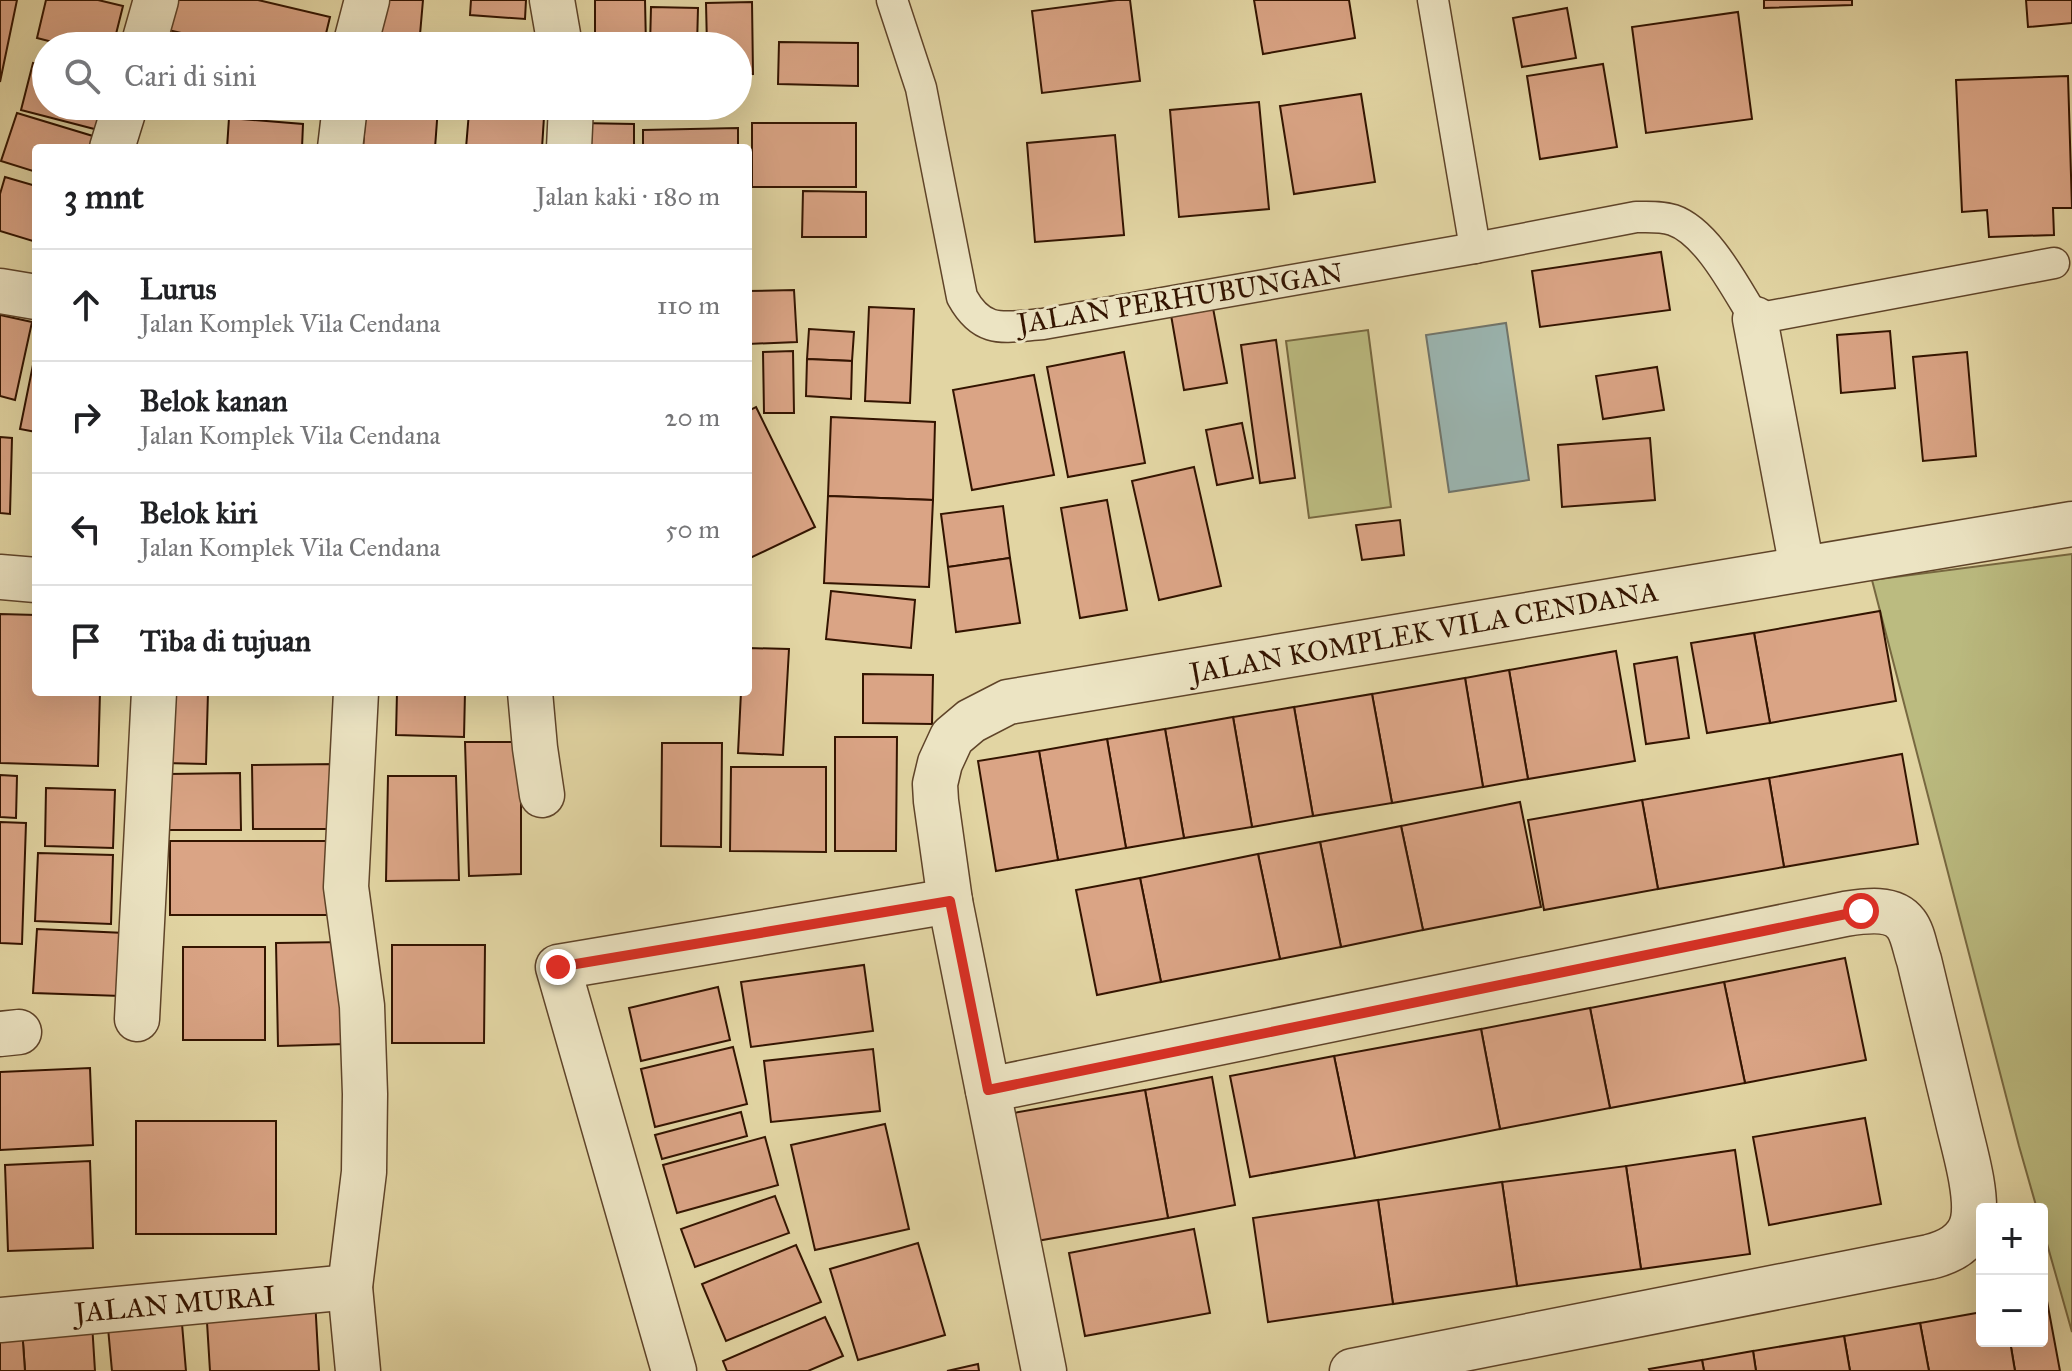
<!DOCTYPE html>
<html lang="id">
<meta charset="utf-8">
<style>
:root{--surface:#fff;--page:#f2f2f2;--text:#202124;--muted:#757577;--line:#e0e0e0}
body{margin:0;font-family:"IM FELL Great Primer",serif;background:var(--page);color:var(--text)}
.controls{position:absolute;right:24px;bottom:24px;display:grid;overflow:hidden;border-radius:8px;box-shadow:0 8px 32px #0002}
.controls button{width:72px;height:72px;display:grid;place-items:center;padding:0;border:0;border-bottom:2px solid var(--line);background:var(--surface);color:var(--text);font:40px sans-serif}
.stop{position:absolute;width:24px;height:24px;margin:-18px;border:6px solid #d93025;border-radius:50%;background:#fff}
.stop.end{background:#d93025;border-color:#fff;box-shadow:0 2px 8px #0008}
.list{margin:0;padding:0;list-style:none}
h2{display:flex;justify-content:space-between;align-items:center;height:104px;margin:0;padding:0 32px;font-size:34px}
h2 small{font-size:26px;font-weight:400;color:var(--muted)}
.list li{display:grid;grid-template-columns:52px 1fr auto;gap:24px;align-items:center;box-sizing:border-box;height:112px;padding:0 32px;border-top:2px solid var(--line)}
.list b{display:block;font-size:30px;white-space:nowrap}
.list p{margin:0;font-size:26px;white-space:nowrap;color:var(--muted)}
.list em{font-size:26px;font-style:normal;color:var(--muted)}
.icon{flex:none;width:44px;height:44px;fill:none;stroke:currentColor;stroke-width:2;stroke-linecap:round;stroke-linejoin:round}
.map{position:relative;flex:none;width:2072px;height:1371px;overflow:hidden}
.search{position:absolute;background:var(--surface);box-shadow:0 8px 32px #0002;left:32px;top:32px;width:720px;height:88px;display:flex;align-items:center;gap:20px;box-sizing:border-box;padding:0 28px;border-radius:44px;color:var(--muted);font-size:30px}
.panel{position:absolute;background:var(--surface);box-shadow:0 8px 32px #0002;left:32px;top:144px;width:720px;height:552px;border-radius:8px}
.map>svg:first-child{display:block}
.green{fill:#bbbb80;stroke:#776840;stroke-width:2}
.water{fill:#9bb6b2;stroke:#71756b;stroke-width:2}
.building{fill:#daa485;stroke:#331400;stroke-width:2}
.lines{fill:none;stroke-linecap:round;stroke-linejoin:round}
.service-casing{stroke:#5f4429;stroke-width:33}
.minor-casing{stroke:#5f4429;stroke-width:47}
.service{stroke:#ece4c3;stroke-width:30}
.minor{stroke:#ece4c3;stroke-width:44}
.route{stroke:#d93025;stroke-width:10}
.labels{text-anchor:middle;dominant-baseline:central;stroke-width:6;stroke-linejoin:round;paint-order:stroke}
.street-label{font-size:28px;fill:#331400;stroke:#ece4c3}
</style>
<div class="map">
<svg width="2072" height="1371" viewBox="0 0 2072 1371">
<rect width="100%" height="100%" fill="#e2d5a3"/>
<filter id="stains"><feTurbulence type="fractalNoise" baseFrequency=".0025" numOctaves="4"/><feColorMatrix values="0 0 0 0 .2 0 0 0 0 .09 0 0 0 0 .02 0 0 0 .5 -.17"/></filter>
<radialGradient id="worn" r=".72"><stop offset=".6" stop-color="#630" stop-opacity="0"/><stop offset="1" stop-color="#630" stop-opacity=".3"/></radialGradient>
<!-- green -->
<g class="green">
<polygon points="1368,330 1391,507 1309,518 1286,341"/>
<polygon points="2072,554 2072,1332 2042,1226 2042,1209 2037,1209 2019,1146 1872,580"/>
</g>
<!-- water -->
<polygon class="water" points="1506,323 1529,480 1449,492 1426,335"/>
<!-- building -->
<g class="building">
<polygon points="0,0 17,0 0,82"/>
<polygon points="46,0 98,0 123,6 113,46 68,46 37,38"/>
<polygon points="171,0 258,0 330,17 323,46 237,46 164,29"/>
<polygon points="377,0 423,0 419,46 374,45"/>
<polygon points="471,0 526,0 525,19 470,15"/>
<polygon points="595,0 645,0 646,46 595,46"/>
<polygon points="1117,0 1130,0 1140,81 1042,93 1032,11"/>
<polygon points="1254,0 1349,0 1355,38 1263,54"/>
<polygon points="1764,0 1852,0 1852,5 1764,8"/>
<polygon points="2026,0 2072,0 2072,23 2028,27"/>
<polygon points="752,2 753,74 738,75 738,46 707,46 706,3"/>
<polygon points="651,7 698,8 697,46 650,46"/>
<polygon points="1567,8 1576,58 1522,67 1513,18"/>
<polygon points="1738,12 1752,119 1646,133 1632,27"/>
<polygon points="779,42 858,43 858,86 778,84"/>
<polygon points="33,63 46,66 46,106 109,106 102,131 21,110"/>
<polygon points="1603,64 1617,147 1540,159 1527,76"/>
<polygon points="2068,76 2072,208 2053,208 2054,235 1989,237 1987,210 1962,212 1956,80"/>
<polygon points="1361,94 1375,182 1294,194 1280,106"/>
<polygon points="1259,102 1269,209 1179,217 1170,110"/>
<polygon points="366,106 438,107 435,148 363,148"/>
<polygon points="498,106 538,106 538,110"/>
<polygon points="469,112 544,117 542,148 466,148"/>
<polygon points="17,113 106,140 103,148 36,148 36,172 1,161"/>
<polygon points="229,118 303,124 302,148 227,148"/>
<polygon points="579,123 634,124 634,148 578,148"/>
<rect x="752" y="123" width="104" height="64"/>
<polygon points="738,128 738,148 643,148 643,130"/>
<polygon points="1115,135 1124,235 1035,242 1027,143"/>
<polygon points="5,177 36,186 36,242 0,231 0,194"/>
<polygon points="803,191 866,192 866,237 802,237"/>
<polygon points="1661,252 1670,310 1540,327 1532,271"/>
<polygon points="794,290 797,342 748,344 748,291"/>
<polygon points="869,307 914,309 910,403 865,401"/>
<polygon points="1213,308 1227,383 1184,390 1171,315"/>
<polygon points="0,315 32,322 15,400 0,396"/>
<polygon points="809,329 854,332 852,361 807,359"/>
<polygon points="1890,331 1895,388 1841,393 1837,335"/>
<polygon points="1276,340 1295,478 1260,483 1241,345"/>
<polygon points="793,351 794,413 764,413 763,352"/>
<polygon points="1124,352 1145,463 1068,477 1047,367"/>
<polygon points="1967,352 1976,456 1923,461 1913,357"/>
<polygon points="35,355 36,355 36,432 20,429"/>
<polygon points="748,357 751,357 749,407 748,407"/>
<polygon points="807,359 852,361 851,399 806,396"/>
<polygon points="1657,367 1664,410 1603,419 1596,376"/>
<polygon points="1034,375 1054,475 972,490 953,390"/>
<polygon points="756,407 815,527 748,559 748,411"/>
<polygon points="831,417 935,422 933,500 828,496"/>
<polygon points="1242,423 1253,478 1217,485 1206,430"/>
<polygon points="0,437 12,438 10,514 0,513"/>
<polygon points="1650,438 1655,500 1562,507 1558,445"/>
<polygon points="1194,467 1221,586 1159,600 1132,481"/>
<polygon points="828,496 933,500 929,587 824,583"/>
<polygon points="1107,500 1127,610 1080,618 1061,508"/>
<polygon points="1003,506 1010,558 948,567 941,514"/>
<polygon points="1400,520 1404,555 1362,560 1356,525"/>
<polygon points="1010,558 1020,623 956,632 948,567"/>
<polygon points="831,591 915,600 911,648 826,639"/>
<polygon points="1880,611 1896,701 1770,723 1754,633"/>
<polygon points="0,614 36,615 36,692 100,692 98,766 0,763"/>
<polygon points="1754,633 1770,723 1707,733 1691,643"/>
<polygon points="748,648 789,649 783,755 738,753 741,692 748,692"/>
<polygon points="1616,651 1635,761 1528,779 1509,670"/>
<polygon points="1677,657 1689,738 1646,744 1634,664"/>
<polygon points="1509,670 1528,779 1483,787 1465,678"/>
<polygon points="863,674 933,675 932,724 863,723"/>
<polygon points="1465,678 1483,787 1392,803 1372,694"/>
<polygon points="166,692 208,692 206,764 164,763"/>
<polygon points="397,692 465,692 464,737 396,735"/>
<polygon points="1372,694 1392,803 1313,816 1294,707"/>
<polygon points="1294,707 1313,816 1252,827 1233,717"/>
<polygon points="1233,717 1252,827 1184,838 1165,729"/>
<polygon points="1165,729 1184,838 1126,848 1107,739"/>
<polygon points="835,737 897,737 896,851 835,851"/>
<polygon points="1107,739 1126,848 1058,860 1039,751"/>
<polygon points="465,742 521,742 521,874 469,876"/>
<polygon points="662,743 722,743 721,847 661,846"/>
<polygon points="1039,751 1058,860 996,871 978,761"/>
<polygon points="1902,754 1918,844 1784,867 1769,778"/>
<polygon points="337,764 337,829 253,829 252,765"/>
<polygon points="731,767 826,767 826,852 730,851"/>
<polygon points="240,773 241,830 168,830 168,774"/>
<polygon points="0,775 17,776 16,818 0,817"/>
<polygon points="388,776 456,776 459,880 386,881"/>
<polygon points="1769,778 1784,867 1658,889 1642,800"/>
<polygon points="46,788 115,790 113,848 45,846"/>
<polygon points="1642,800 1658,889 1544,910 1528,820"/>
<polygon points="1520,802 1541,907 1423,930 1401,826"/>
<polygon points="0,822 26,823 22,944 0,943"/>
<polygon points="1401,826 1423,930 1341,947 1320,842"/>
<rect x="170" y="841" width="163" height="74"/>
<polygon points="1320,842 1341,947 1280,959 1258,854"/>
<polygon points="38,853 113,855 111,924 35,921"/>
<polygon points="1258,854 1280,959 1161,982 1140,878"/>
<polygon points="1140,878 1161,982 1097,995 1076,890"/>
<polygon points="37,929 125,933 121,996 33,993"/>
<polygon points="346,942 347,1044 278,1046 276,943"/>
<polygon points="392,945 485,945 484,1043 392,1043"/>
<rect x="183" y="947" width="82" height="93"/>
<polygon points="1845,958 1866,1060 1745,1083 1724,982"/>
<polygon points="864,965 873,1031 751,1047 741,982"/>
<polygon points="1724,982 1745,1083 1610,1108 1590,1008"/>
<polygon points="718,987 730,1040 641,1061 629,1008"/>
<polygon points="1590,1008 1610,1108 1500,1129 1481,1029"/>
<polygon points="1481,1029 1500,1129 1355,1158 1334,1056"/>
<polygon points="733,1047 747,1104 655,1127 641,1069"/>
<polygon points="873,1049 880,1111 771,1122 764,1061"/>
<polygon points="1334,1056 1355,1158 1250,1177 1230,1076"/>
<polygon points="90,1068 93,1145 0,1150 0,1072"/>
<polygon points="1212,1077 1235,1205 1168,1218 1145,1090"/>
<polygon points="1145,1090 1168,1218 1031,1242 1008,1114"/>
<polygon points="741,1112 747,1136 662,1159 655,1135"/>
<polygon points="1865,1118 1881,1204 1769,1225 1753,1137"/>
<rect x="136" y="1121" width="140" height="113"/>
<polygon points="885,1124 909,1229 815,1250 791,1145"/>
<polygon points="765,1137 778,1185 677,1213 663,1165"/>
<polygon points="1735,1150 1750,1254 1641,1269 1626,1166"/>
<polygon points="90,1161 93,1248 8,1251 5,1165"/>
<polygon points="1626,1166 1641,1269 1517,1286 1502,1182"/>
<polygon points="1502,1182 1517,1286 1393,1304 1378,1200"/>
<polygon points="775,1196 789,1233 695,1267 681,1229"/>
<polygon points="1378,1200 1393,1304 1268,1322 1253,1218"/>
<polygon points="1194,1229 1210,1313 1085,1336 1069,1253"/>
<polygon points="918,1243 945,1335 858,1360 830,1269"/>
<polygon points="796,1245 821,1302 726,1341 702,1284"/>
<polygon points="315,1299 319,1371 210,1371 206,1306"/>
<polygon points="2042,1301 2047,1301 2060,1371 2015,1371 2010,1341 2042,1341"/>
<polygon points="181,1312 186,1371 112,1371 107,1317"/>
<polygon points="1982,1312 1982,1341 2010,1341 2015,1371 1929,1371 1920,1323"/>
<polygon points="825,1317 843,1356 808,1371 727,1371 723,1361"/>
<polygon points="92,1323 95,1371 25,1371 22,1328"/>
<polygon points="1920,1323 1929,1371 1850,1371 1844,1336"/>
<polygon points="22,1328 25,1371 0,1371 0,1329"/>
<polygon points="1844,1336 1850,1371 1756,1371 1753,1351"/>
<polygon points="1753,1351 1756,1371 1704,1371 1702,1360"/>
<polygon points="1702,1360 1704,1371 1650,1371 1649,1369"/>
<polygon points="978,1364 979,1371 947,1371"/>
</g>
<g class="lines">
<defs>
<g id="service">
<path d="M892,0L921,88L962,297C983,335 1004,327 1043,324L1475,248L1636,217C1649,217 1661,216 1673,220C1708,232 1736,289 1755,319L2054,263"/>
<polyline points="1433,0 1475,248"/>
</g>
<g id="minor">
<polyline points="552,0 560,46"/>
<polyline points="143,46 156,0"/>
<polyline points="355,46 367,0"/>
<polyline points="112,148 125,106"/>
<polyline points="340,148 345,106"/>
<polyline points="569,148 571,106"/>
<polyline points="0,291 36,297"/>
<polyline points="1755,319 1802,568"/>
<polyline points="0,577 36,580"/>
<polyline points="356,692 346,887 362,1006 365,1094 364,1172 350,1287 358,1371"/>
<polyline points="530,692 535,748 542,795"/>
<polyline points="137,1019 154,692"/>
<polyline points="0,1034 19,1032"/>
<path d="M988,1090L1845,914C1864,911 1893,906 1906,924C1913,933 1915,949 1919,960C1932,1014 1945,1068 1958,1122C1964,1148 1978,1194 1973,1220C1969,1242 1950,1252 1929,1257L1352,1371"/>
<polyline points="0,1320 350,1287"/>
<polyline points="674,1371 558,967 950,901"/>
<polyline points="1044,1371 950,901 936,801 935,784 940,763 952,737 971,721 1008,702 2072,524"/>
</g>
</defs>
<!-- service casing -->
<use href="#service" class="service-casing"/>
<!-- minor casing -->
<use href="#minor" class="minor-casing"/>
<!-- service -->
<use href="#service" class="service"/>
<!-- minor -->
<use href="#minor" class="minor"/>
</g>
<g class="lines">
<!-- route -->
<polyline class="route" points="558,967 950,901 988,1090 1861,911"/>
</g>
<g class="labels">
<!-- street labels -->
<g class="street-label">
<text transform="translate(1180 298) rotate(-9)">JALAN PERHUBUNGAN</text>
<text transform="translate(1424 632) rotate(-10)">JALAN KOMPLEK VILA CENDANA</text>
<text transform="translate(175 1304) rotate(-5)">JALAN MURAI</text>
</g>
</g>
<rect width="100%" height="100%" filter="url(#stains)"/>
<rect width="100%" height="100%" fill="url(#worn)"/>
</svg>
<div class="controls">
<button>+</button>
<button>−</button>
</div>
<div class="stop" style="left:1861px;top:911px"></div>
<div class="stop end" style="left:558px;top:967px"></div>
<div class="search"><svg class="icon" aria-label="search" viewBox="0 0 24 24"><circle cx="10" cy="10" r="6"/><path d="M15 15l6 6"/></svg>Cari di sini</div>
<section class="panel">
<h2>3 mnt<small>Jalan kaki · 180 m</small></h2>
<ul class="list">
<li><svg class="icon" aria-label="ahead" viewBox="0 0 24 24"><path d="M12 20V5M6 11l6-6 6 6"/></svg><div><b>Lurus</b><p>Jalan Komplek Vila Cendana</p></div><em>110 m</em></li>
<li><svg class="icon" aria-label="right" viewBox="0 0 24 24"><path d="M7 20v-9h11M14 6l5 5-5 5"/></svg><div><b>Belok kanan</b><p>Jalan Komplek Vila Cendana</p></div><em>20 m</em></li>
<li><svg class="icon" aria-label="left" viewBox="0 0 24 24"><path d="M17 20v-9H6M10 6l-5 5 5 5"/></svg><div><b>Belok kiri</b><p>Jalan Komplek Vila Cendana</p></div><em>50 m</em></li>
<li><svg class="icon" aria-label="arrive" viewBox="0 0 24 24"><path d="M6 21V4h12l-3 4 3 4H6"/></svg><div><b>Tiba di tujuan</b></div></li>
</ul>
</section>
</div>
